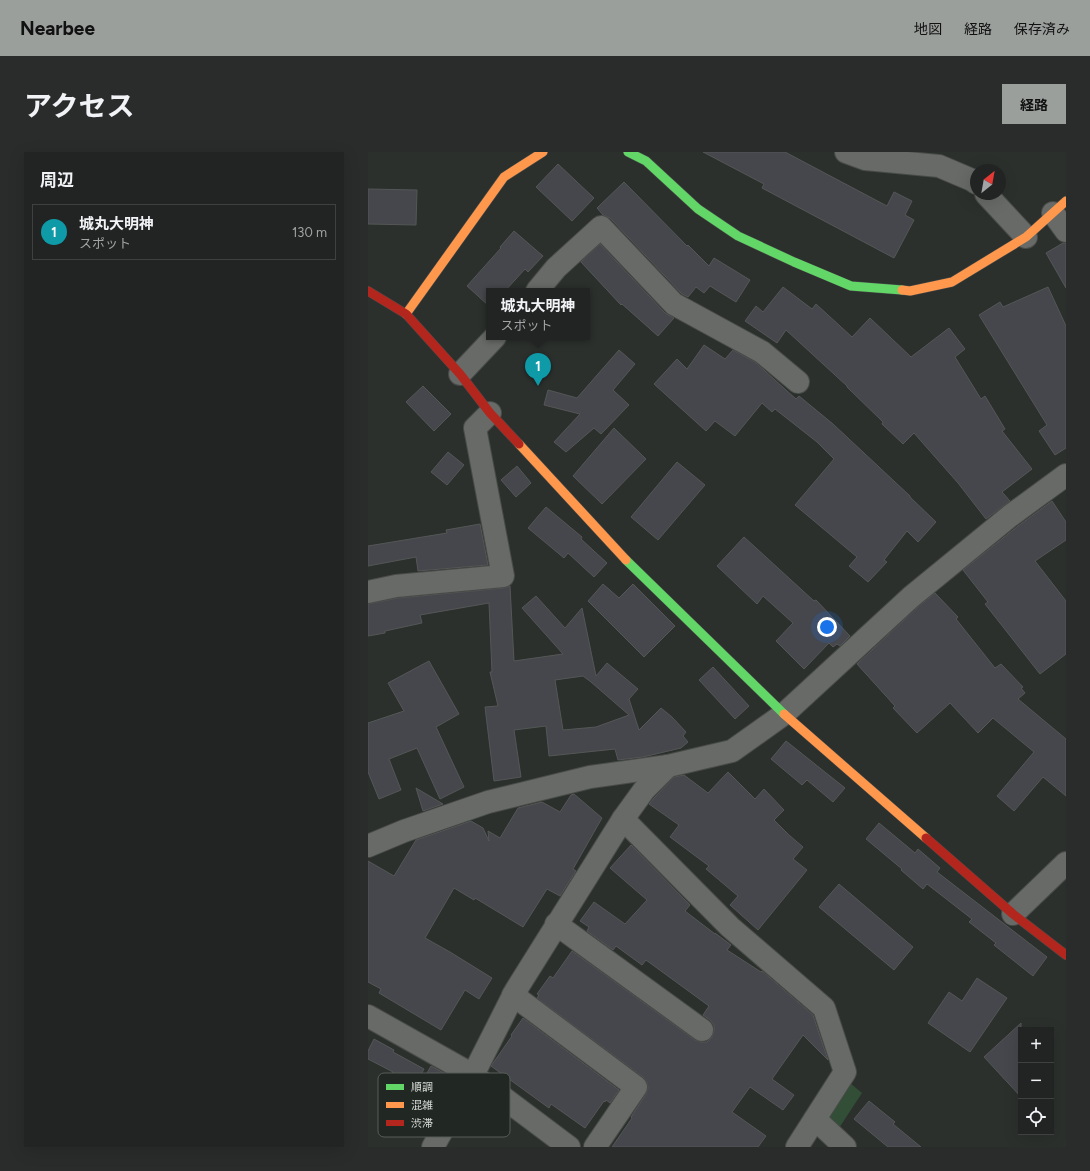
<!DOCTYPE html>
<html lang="ja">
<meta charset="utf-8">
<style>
:root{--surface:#212422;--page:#292c2a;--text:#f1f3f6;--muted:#a2a4a5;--line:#3e4140;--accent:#9b9f9c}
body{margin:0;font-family:Figtree,"Noto Sans JP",sans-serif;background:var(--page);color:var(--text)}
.controls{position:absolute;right:12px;bottom:12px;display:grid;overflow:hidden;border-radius:0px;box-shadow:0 4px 16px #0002}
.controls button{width:36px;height:36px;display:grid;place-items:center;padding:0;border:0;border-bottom:1px solid var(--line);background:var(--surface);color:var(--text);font:20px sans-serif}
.compass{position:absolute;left:602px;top:12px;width:36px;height:36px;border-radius:50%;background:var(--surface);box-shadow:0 4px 16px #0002;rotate:31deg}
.you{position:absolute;left:459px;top:475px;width:14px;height:14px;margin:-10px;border:3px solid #fff;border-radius:50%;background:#1a73e8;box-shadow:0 0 0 6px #1a73e833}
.badge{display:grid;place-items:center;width:26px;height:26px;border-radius:50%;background:var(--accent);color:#fff;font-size:13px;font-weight:700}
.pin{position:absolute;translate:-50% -33px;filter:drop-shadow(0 1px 2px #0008)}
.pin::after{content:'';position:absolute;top:21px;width:14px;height:12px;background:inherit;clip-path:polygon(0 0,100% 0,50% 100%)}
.popup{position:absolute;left:118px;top:136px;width:104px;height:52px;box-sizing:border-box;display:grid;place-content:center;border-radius:0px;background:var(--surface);filter:drop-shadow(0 1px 3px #0005);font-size:13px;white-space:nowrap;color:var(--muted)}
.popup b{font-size:15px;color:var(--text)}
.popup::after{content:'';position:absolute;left:50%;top:100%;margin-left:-8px;border:8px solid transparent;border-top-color:var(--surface)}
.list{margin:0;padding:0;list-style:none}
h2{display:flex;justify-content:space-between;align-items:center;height:52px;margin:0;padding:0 16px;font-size:17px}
h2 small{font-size:13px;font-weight:400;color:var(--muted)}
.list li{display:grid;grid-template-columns:26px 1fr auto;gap:12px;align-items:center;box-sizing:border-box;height:56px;margin:0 8px 8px;padding:0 8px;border:1px solid var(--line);border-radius:0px}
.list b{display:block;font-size:15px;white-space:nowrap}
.list p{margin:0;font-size:13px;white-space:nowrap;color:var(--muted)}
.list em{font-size:13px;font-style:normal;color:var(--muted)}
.icon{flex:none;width:22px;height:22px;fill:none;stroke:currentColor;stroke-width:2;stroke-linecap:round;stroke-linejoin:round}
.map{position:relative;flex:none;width:698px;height:995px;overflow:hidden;border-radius:0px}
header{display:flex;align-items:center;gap:24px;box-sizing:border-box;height:56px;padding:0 20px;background:var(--accent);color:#111}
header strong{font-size:19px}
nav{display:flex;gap:22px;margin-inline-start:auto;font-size:14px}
.intro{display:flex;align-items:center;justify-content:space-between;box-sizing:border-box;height:96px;padding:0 24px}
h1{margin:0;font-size:28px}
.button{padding:10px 18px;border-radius:0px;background:var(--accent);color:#111;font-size:14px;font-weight:700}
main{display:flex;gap:24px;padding:0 24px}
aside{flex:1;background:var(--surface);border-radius:0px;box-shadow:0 4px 16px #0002}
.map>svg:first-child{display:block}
.green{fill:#324e36}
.building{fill:#46474c;stroke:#545756;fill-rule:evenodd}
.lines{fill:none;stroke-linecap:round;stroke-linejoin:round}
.street-casing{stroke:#484b48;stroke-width:24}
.fast-casing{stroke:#484b48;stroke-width:10}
.slow-casing{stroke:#484b48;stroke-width:10}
.jam-casing{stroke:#484b48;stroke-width:10}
.street{stroke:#676a67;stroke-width:22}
.fast{stroke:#63d668;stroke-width:9}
.slow{stroke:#ff974d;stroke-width:9}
.jam{stroke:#b3261e;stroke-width:9}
.key{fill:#212722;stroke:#585d58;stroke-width:1}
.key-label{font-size:11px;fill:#d7dbd7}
</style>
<header>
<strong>Nearbee</strong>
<nav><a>地図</a><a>経路</a><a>保存済み</a></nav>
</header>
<div class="intro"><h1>アクセス</h1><a class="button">経路</a></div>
<main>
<aside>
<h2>周辺<small></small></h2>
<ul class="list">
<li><span class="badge" style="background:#0f9aa8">1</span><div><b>城丸大明神</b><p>スポット</p></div><em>130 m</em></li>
</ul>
</aside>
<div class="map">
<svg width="698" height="995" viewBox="0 0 698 995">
<rect width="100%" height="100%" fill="#2c302d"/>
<!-- green -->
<polygon class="green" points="482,931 494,941 471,976 456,966"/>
<!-- building -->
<g class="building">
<polygon points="335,0 417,0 519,54 526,40 544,49 537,63 546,68 526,106 394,36 396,32"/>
<polygon points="190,12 226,46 204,69 168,35"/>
<polygon points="256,30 319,94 320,93 341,114 346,106 382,128 368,150 342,134 336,141 328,135 320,145 314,142 242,66 235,63 229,56"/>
<polygon points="0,37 49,38 48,73 0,72"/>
<polygon points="146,79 175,104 160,120 157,117 137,139 121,139 121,154 99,134 133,96 132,95"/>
<polygon points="695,91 698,91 698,136 678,101"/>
<polygon points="232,92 297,161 306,166 290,184 254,152 253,153 213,110"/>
<polygon points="415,135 444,157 448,152 484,185 502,166 543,205 581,176 597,197 587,205 613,247 617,244 637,277 634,279 664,317 634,340 642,349 618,367 590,331 546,281 535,292 514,272 515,270 479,235 479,234 418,178 409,191 377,169 388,154 395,160"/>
<polygon points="680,135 698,174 698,296 687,303 671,279 679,273 611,163 632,150 635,155"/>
<polygon points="336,193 357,207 365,198 387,210 428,247 431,244 465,272 542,344 542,345 568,370 550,390 539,379 516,408 519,410 500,430 481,414 489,405 427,353 466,307 449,290 407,257 404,260 394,251 367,284 347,269 338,279 286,232 309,207 319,217"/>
<polygon points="251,198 267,212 245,238 261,253 233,282 226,276 198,300 186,290 212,262 176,253 180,238 209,246"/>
<polygon points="55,234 83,262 66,279 38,250"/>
<polygon points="246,276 278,307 234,352 205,324"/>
<polygon points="80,300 96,313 79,333 63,320"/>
<polygon points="309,310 337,333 290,388 263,365"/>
<polygon points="149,314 163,331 148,345 133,328"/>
<polygon points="684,349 698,370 698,388 667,409 698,449 698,502 672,522 617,452 620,450 595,418 650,374"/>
<polygon points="178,355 214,385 213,387 239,411 226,425 200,401 196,406 160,376"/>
<polygon points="112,372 120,413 50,419 48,405 0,414 0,394 79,381 78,378"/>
<polygon points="376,385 446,449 448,448 482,484 472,494 469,492 465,495 461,491 436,517 408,489 425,471 395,444 389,452 349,414"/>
<polygon points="235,432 251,446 265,432 307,474 276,505 220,449"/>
<path d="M142,434L146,509L195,502L154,456L168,444L197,476L214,456L228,524L239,511L270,537L261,547L271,578L293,556L304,565L318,580L315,584L320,590L313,596L275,605L250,608L247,597L181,604L178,574L146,578L153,625L126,629L117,555L130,554L122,520H124L121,451L52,463L54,471L17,479V481L0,484V452L30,446L136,436ZM215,524L223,530L261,563L228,575L195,578L187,528Z"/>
<polygon points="567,441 590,465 588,467 627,516 633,512 655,535 653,536 657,541 650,547 698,587 698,644 675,625 646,659 629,644 666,600 625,566 610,581 582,551 549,581 525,556 527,554 489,512 551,454"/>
<polygon points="61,509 91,562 68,575 96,635 72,647 49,596 21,607 33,638 11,647 0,620 0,571 36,559 20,531"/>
<polygon points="345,515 381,554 367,567 331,528"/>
<polygon points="418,589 477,636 465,650 439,628 434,633 403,607"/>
<polygon points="360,620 387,647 396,637 416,658 406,668 421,683 435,695 425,707 439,718 390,778 362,753 370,744 338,717 341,714 302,685 311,673 281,652 286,646 306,625 316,623 340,641"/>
<polygon points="48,636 75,652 55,659"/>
<polygon points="206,642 234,666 205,717 208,719 192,744 179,737 155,775 107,746 106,748 86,736 57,786 82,800 124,826 111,847 97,838 73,878 11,841 13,837 0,830 0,709 26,724 48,688 103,669 115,676 121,689 120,679 132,686 150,656 174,650 192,660 203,643"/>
<polygon points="511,671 547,701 550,697 572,716 569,720 679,805 665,824 626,793 628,791 601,770 604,767 559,732 555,737 533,718 534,717 498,687"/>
<polygon points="263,693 322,753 317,759 347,782 347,781 363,793 359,798 393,820 394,819 445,863 460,908 435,883 404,927 426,943 415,958 382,935 364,960 398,984 390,995 244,995 264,966 263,965 278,942 280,936 279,930 275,925 169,846 171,843 169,842 182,824 185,826 204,799 327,888 332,890 339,890 344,885 346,880 346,873 342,868 335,863 341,854 278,808 274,813 248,794 245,798 219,779 221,775 212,769 226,750 257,772 279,748 242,716"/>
<polygon points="471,732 545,795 526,818 451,755"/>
<polygon points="609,826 639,846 602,900 560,871 581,840 594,849"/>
<polygon points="155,866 251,938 242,951 238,948 237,950 236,949 217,976 183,952 181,956 123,914 144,884 143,883"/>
<polygon points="653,871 653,945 616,905"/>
<polygon points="6,887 26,898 25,900 56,917 45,938 22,925 25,920 0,907 0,899"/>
<polygon points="63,914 87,927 77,944 54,930"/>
<polygon points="501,949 527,970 525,972 553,995 520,995 486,967"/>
</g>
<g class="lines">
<defs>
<g id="street">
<polyline points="478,0 497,7 571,14 604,28 608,31"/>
<polyline points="618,42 658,85"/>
<polyline points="685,61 698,79"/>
<polyline points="169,139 188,116 233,75 306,152 394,200 430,230"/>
<polyline points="92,222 127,185"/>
<polyline points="0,440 28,434 135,424 107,276 122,261"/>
<polyline points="255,667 362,775 456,856 477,920 429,995"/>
<polyline points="0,694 36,679 120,650 222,625 300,614 364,599 416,562 543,445 642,364 698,323"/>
<polyline points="645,762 698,711"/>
<polyline points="188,772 334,878"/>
<polyline points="145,843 268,935 227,995"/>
<polyline points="0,864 105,923 201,995"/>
<polyline points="447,967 477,995"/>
<polyline points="65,995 105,923 148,838 255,667 276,638 300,614"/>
</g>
<g id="fast">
<polyline points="260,0 278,9 330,57 370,84 426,110 483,134 534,138"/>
<polyline points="258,408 416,562"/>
</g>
<g id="slow">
<polyline points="534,138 542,139 584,130 658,85 698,49"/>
<polyline points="38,162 136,25 175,0"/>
<polyline points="151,292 258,408"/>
<polyline points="416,562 558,686"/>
</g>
<g id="jam">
<polyline points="0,139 38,162 92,222 122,261 151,292"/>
<polyline points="558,686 645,762 698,803"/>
</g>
</defs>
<!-- street casing -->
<use href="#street" class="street-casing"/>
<!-- fast casing -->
<use href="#fast" class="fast-casing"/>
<!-- slow casing -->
<use href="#slow" class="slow-casing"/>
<!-- jam casing -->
<use href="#jam" class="jam-casing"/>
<!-- street -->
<use href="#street" class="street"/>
<!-- fast -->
<use href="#fast" class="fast"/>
<!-- slow -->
<use href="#slow" class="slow"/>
<!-- jam -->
<use href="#jam" class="jam"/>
</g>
<!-- legend -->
<rect x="10" y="921" width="132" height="64" rx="6" class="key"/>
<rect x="18" y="932" width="18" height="6" fill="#63d668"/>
<rect x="18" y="950" width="18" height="6" fill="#ff974d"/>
<rect x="18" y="968" width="18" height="6" fill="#b3261e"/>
<g class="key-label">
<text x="43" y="939">順調</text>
<text x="43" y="957">混雑</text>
<text x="43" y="975">渋滞</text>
</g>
</svg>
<div class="controls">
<button>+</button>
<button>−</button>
<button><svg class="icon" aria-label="locate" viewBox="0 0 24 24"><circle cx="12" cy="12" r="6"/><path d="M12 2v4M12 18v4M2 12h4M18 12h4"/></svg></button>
</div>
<svg class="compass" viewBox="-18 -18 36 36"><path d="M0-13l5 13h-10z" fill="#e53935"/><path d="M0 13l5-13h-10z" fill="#a2a4a5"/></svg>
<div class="you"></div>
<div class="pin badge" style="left:170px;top:234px;background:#0f9aa8">1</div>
<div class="popup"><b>城丸大明神</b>スポット</div>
</div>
</main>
